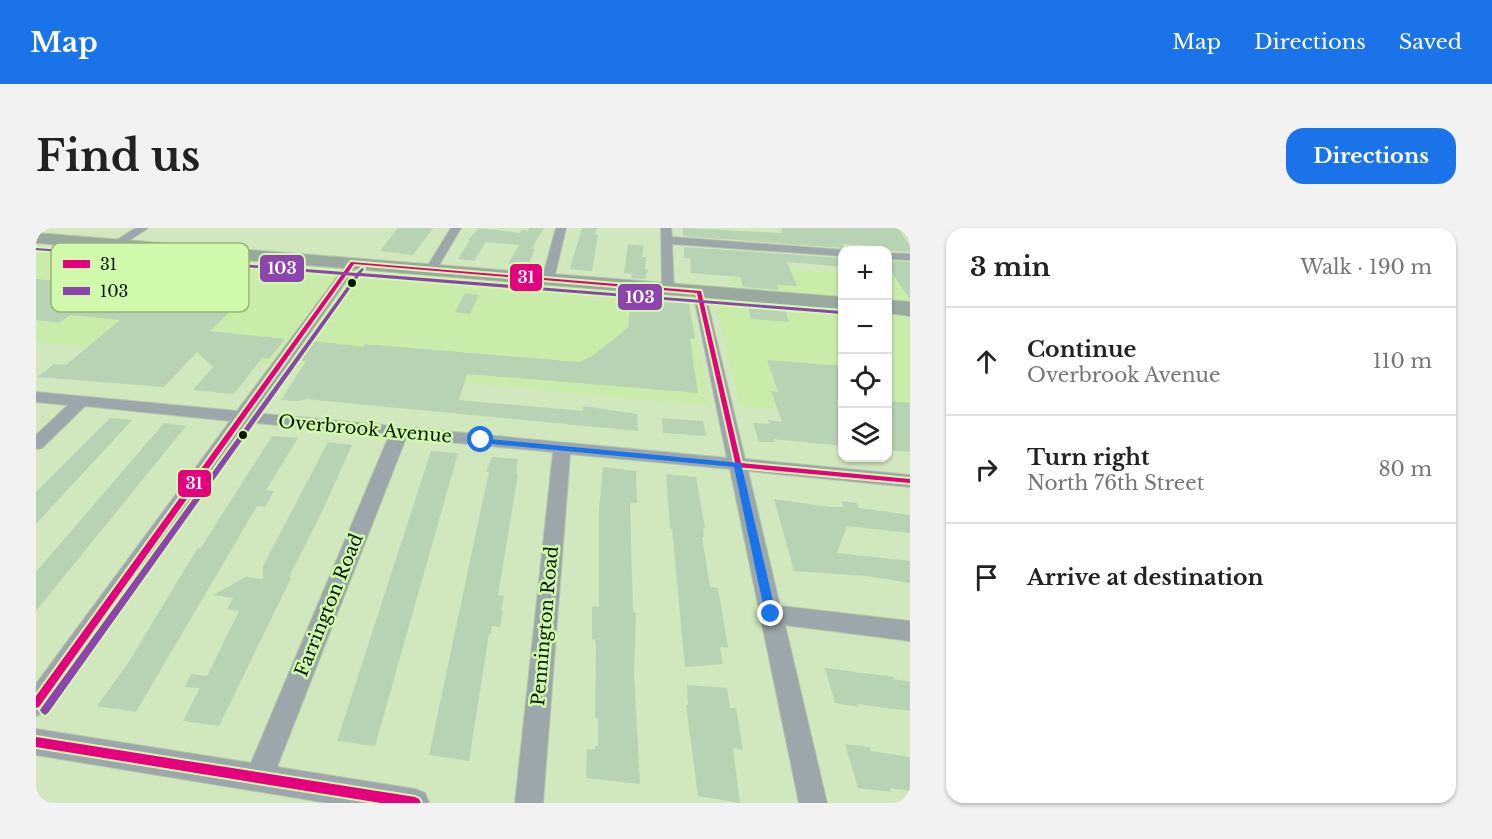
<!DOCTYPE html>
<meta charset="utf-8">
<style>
:root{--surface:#fff;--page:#f2f2f2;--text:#222;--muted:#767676;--line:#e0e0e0;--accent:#1a73e8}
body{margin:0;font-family:"Libre Baskerville",serif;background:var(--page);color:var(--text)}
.controls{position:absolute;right:18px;top:18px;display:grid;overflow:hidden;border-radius:12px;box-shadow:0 2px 4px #0004}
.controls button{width:54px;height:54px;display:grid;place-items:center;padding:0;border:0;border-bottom:2px solid var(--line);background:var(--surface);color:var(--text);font:30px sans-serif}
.stop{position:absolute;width:18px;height:18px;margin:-14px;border:4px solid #1a73e8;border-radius:50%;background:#fff}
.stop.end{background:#1a73e8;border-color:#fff;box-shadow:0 2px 6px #0008}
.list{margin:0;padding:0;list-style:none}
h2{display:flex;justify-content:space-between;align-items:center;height:78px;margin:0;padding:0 24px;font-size:26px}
h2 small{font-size:20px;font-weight:400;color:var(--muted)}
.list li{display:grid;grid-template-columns:39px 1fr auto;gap:18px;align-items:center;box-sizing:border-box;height:108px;padding:0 24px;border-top:2px solid var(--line)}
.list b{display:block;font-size:22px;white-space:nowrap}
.list p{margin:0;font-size:20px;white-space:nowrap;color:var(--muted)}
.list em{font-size:20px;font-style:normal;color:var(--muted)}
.icon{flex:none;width:33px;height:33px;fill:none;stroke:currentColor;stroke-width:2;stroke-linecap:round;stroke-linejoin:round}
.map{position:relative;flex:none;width:874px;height:575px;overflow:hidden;border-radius:18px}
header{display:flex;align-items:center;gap:36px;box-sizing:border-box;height:84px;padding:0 30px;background:var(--accent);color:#fff}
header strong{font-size:28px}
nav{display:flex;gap:33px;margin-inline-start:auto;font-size:21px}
.intro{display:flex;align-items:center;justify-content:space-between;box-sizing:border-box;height:144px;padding:0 36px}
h1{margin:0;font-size:42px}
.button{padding:15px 27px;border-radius:18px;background:var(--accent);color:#fff;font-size:21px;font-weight:700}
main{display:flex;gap:36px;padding:0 36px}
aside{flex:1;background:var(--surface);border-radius:18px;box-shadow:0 2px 4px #0004}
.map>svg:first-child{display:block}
.built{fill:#caecab}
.building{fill:#b7d3b3}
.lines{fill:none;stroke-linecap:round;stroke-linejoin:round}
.minor-casing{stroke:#b6c7a7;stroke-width:2}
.trunk-casing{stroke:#b6c7a7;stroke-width:2}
.minor{fill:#9ba7aa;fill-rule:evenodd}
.trunk{fill:#98aaa0;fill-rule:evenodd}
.bus-1-casing{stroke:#d0f9ac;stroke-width:4}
.bus-2-casing{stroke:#d0f9ac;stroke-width:4}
.bus-1{fill:#e5007d;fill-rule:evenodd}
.bus-2{fill:#8e44ad;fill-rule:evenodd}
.route{fill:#1a73e8}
.bus-dot{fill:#081600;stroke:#d0f9ac;stroke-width:2}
.labels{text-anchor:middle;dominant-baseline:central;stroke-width:5;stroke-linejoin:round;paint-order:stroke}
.street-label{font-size:18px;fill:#081600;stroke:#d0f9ac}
.key{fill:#d0f9ac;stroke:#94b578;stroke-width:1.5}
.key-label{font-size:16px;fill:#081600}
.line-badge{stroke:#d0f9ac;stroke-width:2}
.badge-label{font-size:16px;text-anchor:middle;font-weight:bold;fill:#fff}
</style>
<header>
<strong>Map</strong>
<nav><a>Map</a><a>Directions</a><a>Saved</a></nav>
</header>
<div class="intro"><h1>Find us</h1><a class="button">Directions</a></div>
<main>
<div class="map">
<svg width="874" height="575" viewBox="0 0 874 575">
<rect width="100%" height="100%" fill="#d1e8be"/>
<!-- built -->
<g class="built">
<polygon points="14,20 652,68 675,178 0,114 0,29"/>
<polygon points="690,36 806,45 806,187 704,178 675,59 696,60"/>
<polygon points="852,48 874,50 874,194 852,192"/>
</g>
<!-- building -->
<g class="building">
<polygon points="362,0 397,0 377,27 344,23"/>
<polygon points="443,0 484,5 486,2 492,3 493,0 508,0 496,20 499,21 492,38 472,36 483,17 450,14 438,33 422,31 434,12 432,12"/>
<polygon points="546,0 561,0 559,6 562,7 556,43 534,41"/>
<polygon points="647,0 745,5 746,0 862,0 874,18 874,24 848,22 845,18 807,16 807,20 647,8"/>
<polygon points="592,16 608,18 606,29 610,29 609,41 612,42 609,51 595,50 596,46 588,45"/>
<polygon points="648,19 807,30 807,39 751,34 761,58 741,57 743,62 707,59 704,49 655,45 654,30 648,30"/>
<polygon points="852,33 874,34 874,71 856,45 852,45"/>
<polygon points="0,51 209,69 174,103 249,111 233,131 226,130 198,166 157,162 177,139 161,124 128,159 1,149 18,136 30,137 84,92 34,87 23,95 0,92"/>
<polygon points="429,65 443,67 434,86 419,84"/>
<polygon points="595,66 652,72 659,110 654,111 662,165 431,146 423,172 547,183 547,178 601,186 602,203 270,171 261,173 245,172 270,133 263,132 277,113 327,119 328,116 543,134 556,128 592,100"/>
<polygon points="711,75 748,79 753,94 715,91"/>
<polygon points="731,132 807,138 807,218 737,211 738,214 723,214 717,195 734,196 732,192 746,194 735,163 742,164"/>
<polygon points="852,173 874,175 874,224 852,222"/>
<polygon points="74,190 96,192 0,296 0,264"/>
<polygon points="626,190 667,193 670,208 627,205"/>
<polygon points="128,195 150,198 0,383 0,344"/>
<polygon points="236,208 262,210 230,262 238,263 229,279 221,278 100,484 61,478 92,435 152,336 162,320 164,321"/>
<polygon points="292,214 316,217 286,284 253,349 255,350 183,498 147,493 164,460 149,459 155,446 171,448 203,383 191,381 197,370 177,367 210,349 227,351 227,338"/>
<polygon points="395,223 422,225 339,518 301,513"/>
<polygon points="456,229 482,231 480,246 482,246 462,367 468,368 465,382 467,383 464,399 456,398 455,406 453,406 433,533 393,527 448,267 453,244 450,244"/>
<polygon points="567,239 600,243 601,275 594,275 597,384 600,385 598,446 604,556 550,550 551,521 559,521 559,518 562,518 562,491 559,490 560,416 559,412 556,411 556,378 563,379 563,282"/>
<polygon points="630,246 660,249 669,300 667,300 668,309 666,309 674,359 682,360 692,420 684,419 687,436 649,439 636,301 634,301"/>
<polygon points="738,271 794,279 808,279 805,273 821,275 823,280 874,287 874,305 811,298 801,325 874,333 874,355 830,348 758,343"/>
<polygon points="789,440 858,449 858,451 874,454 874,483 821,476 822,479 799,475"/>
<polygon points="651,457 691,460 694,480 700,480 707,522 697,520 704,575 662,568 650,477 652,477"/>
<polygon points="809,516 834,519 835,523 874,529 874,563 854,560 855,564 822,560"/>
</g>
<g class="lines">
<defs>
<g id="minor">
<polygon points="100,0 112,0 85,18 77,18 77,14"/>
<polygon points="415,0 425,0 399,44 391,44 389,42"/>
<polygon points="520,0 530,0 518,51 512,55 506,51"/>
<polygon points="625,0 635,0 636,9 809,22 806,22 806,28 636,16 638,61 632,65 626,61"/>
<polygon points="852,25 874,26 874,32 852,31"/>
<polygon points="317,32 323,35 218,185 691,230 657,64 663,60 669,64 709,231 874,247 874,259 712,243 744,378 874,393 874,413 749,397 791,575 763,575 694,241 534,226 507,575 479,575 517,224 370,210 241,539 379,561 389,565 393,575 292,575 0,527 0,501 215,535 353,208 211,194 9,484 0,488 0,456 194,193 49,178 6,220 0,221 0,207 32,177 0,174 0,164 201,183 313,33"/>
</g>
<g id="trunk">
<polygon points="0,5 806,69 806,81 0,15"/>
<polygon points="852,72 874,74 874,88 852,85"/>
</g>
</defs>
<!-- minor casing -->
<use href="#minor" class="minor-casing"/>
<!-- trunk casing -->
<use href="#trunk" class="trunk-casing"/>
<!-- minor -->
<use href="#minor" class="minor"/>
<!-- trunk -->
<use href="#trunk" class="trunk"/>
<defs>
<g id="bus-1">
<polygon points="315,34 665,63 705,235 874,251 874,255 700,239 661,65 318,36 3,479 0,480 0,468"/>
<polygon points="0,509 379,569 383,571 385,575 345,575 0,519"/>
</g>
<polygon id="bus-2" points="0,20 321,45 326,40 328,41 325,45 805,83 806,84 806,86 323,48 12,485 9,487 6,485 4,482 6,479 319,48 0,22"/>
</defs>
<!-- bus-1 casing -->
<use href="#bus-1" class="bus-1-casing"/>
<!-- bus-2 casing -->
<use href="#bus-2" class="bus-2-casing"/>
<!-- bus-1 -->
<use href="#bus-1" class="bus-1"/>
<!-- bus-2 -->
<use href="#bus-2" class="bus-2"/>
</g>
<!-- route -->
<polygon class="route" points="442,210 705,235 740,386 739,389 731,389 729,386 698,239 445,215 440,212"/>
<!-- markers -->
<g class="bus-dot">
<circle cx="316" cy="55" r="5"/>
<circle cx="207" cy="207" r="5"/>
</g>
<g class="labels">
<!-- street labels -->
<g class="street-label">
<text transform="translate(329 201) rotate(5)">Overbrook Avenue</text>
<text transform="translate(293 377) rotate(-68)">Farrington Road</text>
<text transform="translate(509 398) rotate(-85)">Pennington Road</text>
</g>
</g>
<!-- legend -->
<rect x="15" y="15" width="198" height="69" rx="9" class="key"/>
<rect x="27" y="32" width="27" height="8" fill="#e5007d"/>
<rect x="27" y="59" width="27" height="8" fill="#8e44ad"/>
<g class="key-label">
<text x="64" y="42">31</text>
<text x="64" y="69">103</text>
</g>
<g class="line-badge">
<rect x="223" y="26" width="46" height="29" rx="6" fill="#8e44ad"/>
<rect x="473" y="35" width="34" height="29" rx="6" fill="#e5007d"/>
<rect x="581" y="55" width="46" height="28" rx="6" fill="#8e44ad"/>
<rect x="141" y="241" width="35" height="29" rx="6" fill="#e5007d"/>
</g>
<g class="badge-label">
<text x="246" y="46">103</text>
<text x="490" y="55">31</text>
<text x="604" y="75">103</text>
<text x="158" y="261">31</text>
</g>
</svg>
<div class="controls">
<button>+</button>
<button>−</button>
<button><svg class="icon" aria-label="locate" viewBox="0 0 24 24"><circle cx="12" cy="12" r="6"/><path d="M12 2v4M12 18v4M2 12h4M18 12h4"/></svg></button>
<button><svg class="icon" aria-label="layers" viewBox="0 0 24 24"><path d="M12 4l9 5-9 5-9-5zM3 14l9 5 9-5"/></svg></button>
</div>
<div class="stop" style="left:445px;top:212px"></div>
<div class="stop end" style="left:735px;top:386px"></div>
</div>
<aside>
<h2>3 min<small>Walk · 190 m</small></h2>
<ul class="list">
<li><svg class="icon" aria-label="ahead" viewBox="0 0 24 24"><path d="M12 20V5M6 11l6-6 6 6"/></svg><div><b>Continue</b><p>Overbrook Avenue</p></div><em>110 m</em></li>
<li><svg class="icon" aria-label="right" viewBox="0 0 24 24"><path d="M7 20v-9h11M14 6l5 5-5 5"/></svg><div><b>Turn right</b><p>North 76th Street</p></div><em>80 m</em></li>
<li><svg class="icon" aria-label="arrive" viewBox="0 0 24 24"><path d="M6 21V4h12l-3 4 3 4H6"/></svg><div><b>Arrive at destination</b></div></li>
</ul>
</aside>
</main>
